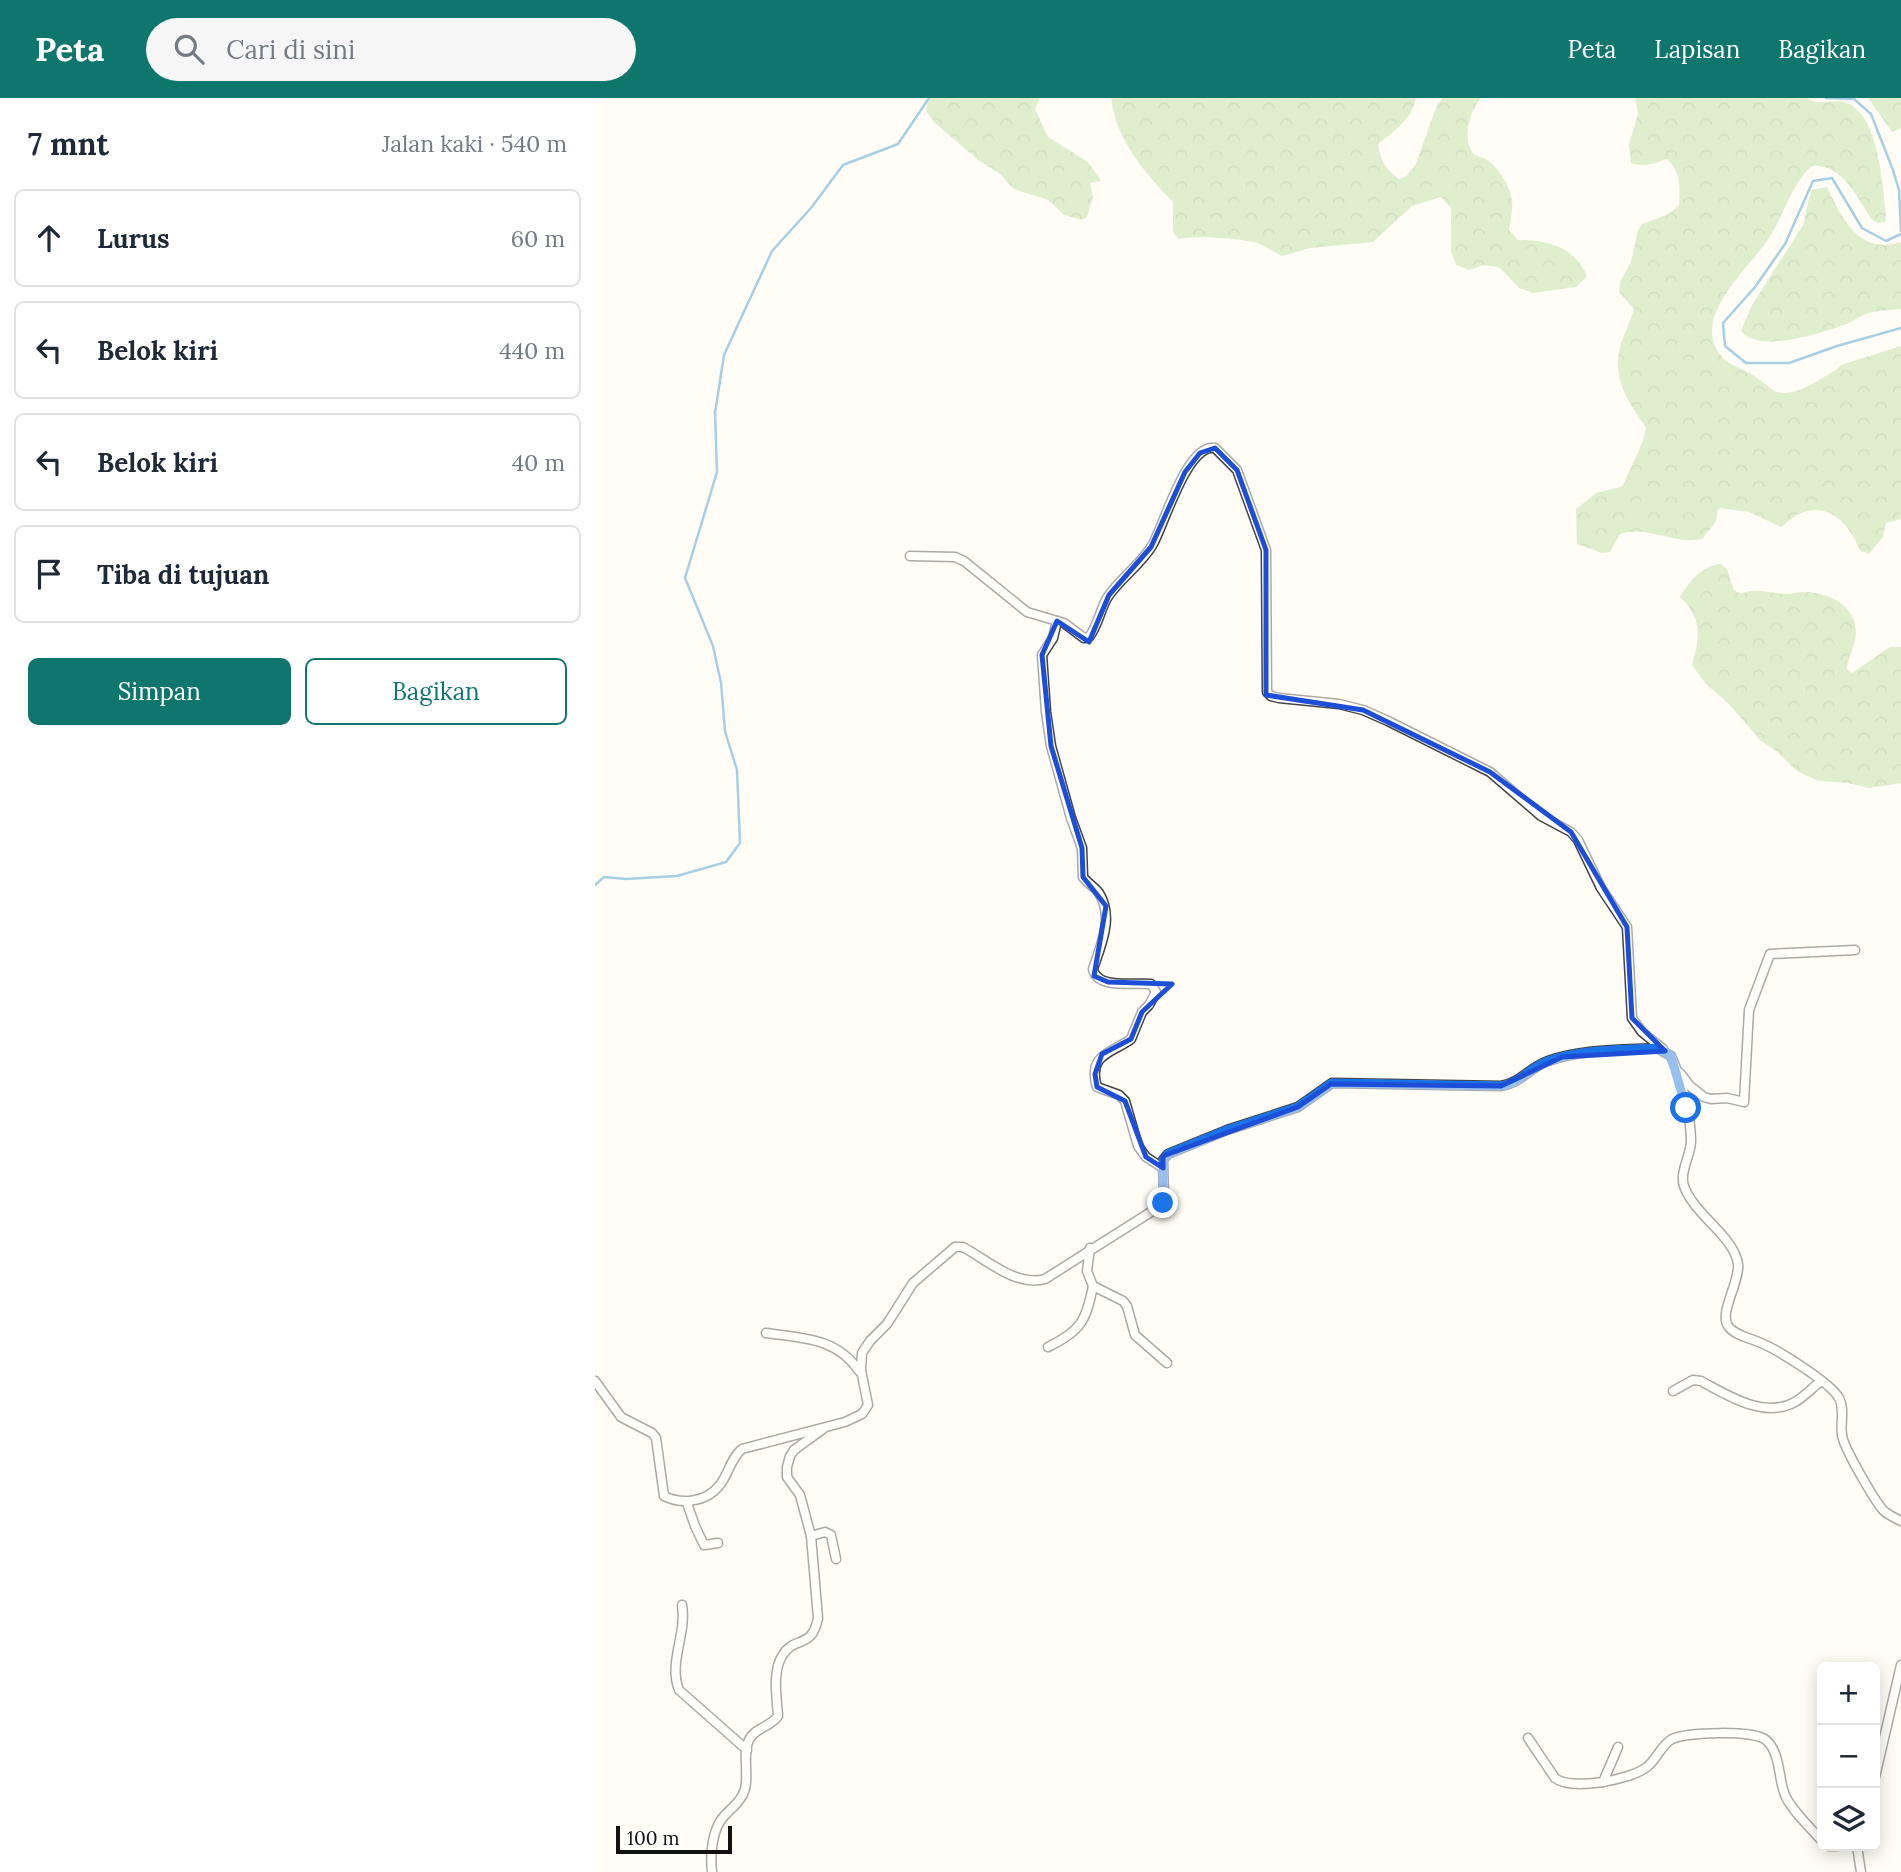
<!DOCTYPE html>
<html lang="id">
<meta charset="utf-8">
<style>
:root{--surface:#fff;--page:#f6f6f7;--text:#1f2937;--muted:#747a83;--line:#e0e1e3;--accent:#0f766e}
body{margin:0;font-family:Lora,serif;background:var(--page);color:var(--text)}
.controls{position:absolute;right:21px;bottom:21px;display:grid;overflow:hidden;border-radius:10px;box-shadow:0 4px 18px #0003}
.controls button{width:63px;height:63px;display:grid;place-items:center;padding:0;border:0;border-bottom:2px solid var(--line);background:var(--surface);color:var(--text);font:35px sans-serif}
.scale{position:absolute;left:21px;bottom:18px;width:116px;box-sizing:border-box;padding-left:7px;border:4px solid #111;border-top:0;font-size:19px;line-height:24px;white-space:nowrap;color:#111;-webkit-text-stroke:5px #fff;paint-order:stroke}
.stop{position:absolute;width:21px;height:21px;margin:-16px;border:5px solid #1a73e8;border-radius:50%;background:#fff}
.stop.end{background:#1a73e8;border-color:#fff;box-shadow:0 2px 7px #0008}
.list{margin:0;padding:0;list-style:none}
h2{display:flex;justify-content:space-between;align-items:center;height:91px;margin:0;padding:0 28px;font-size:30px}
h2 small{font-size:23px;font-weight:400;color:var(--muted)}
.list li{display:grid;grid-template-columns:46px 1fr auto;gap:21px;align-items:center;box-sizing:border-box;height:98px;margin:0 14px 14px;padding:0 14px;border:2px solid var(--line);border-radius:10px}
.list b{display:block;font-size:26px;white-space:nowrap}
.list em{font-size:23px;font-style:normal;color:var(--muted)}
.actions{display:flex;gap:14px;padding:21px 28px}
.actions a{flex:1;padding:16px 0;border:2px solid var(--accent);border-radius:10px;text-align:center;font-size:24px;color:var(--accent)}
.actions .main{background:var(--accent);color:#fff}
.icon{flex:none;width:38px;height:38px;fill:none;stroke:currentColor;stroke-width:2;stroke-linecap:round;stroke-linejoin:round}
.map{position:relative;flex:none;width:1306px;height:1774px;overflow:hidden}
header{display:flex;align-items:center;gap:42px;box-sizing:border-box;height:98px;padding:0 35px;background:var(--accent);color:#fff}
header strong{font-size:33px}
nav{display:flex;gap:38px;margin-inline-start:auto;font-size:24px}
.search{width:490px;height:63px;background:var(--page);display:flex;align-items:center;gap:18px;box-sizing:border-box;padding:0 24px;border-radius:38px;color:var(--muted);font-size:26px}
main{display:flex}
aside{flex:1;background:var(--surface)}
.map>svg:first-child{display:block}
.forest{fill:url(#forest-crowns)}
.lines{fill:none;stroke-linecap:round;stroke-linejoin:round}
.stream{stroke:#3f96cf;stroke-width:2.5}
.minor-casing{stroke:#444;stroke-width:11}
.minor{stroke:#fff;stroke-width:8}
.route{stroke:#1a73e8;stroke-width:9}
.marked{fill:none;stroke:#1d4ed8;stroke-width:5;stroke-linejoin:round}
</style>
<header>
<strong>Peta</strong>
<div class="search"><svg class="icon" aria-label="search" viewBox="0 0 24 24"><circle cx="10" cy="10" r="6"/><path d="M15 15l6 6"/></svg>Cari di sini</div>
<nav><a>Peta</a><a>Lapisan</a><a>Bagikan</a></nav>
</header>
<main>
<aside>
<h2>7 mnt<small>Jalan kaki · 540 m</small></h2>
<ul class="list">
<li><svg class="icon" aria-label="ahead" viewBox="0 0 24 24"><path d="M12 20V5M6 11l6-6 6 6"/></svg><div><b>Lurus</b></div><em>60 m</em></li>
<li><svg class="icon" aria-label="left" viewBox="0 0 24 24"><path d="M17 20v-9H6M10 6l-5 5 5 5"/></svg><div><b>Belok kiri</b></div><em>440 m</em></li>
<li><svg class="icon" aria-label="left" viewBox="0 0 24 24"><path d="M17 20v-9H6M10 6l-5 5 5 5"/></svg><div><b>Belok kiri</b></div><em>40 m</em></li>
<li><svg class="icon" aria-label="arrive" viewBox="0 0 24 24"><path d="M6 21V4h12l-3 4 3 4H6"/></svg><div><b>Tiba di tujuan</b></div></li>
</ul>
<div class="actions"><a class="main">Simpan</a><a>Bagikan</a></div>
</aside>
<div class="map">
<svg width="1306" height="1774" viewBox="0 0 1306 1774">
<defs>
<pattern id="forest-crowns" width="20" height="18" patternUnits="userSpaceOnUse" patternTransform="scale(1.75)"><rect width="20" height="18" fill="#b9dc9c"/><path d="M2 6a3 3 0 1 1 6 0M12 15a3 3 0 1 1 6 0" fill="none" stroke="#9ebc85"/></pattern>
</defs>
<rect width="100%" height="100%" fill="#fffdf5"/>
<!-- forest -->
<g class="forest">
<polygon points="333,0 445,0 440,11 453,39 493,64 506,83 495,85 498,99 492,119 486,122 469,117 453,102 419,91 404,75 383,62 340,25 331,13"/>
<path d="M516,0H821C817,22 799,33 783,46C785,61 791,73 804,81L811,78L820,68L842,7L848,0H886C875,11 866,43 879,56C883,59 890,60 894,63C904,71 917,91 917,105C918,113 915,124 914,132L923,142C952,142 980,149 992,178L981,189L938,195L924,190L904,169L889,167L874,172L861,167L856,153V110L846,99L817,108L778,144L715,150L687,158C679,154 670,148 662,145C646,140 599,137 583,141L578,134V104C550,75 521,42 516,0Z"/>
<path d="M1040,0H1212C1225,9 1236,0 1249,4C1284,14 1287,85 1291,116L1290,124L1283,125L1277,122C1262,100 1247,65 1217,68C1197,85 1190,114 1176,137C1157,169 1091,220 1128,260C1135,267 1147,271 1156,276C1164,280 1176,292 1182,294C1200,300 1226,280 1241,272L1246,267L1306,248V421L1291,425L1288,439L1274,456L1266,453C1262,448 1261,443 1258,438C1246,418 1227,405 1204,416C1197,419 1192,425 1186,429L1154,414L1124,410L1120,425L1107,441C1079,447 1054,427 1025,436L1015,454L1007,455L982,446L981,411L1001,395L1028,388C1036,367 1047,351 1051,330C1038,310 1022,289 1023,264C1023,246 1034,228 1039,211L1024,194L1025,184L1036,164L1043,132L1047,126L1074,116L1084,107C1085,89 1086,74 1072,61C1060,65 1049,70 1036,65L1034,46L1043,16Z"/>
<polygon points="1273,0 1306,0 1306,30 1297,34"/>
<path d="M1232,89C1248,122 1264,157 1306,144V211C1296,212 1284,212 1274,215C1265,217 1258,224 1249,227C1225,235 1165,256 1146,233L1157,207L1208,127L1216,92Z"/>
<path d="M1126,466L1132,471L1139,492L1146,496C1161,489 1173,495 1189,496C1196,496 1203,494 1211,494C1231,495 1252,503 1259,523C1266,542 1252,557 1252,571L1257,575L1295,549H1306V685L1274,690L1253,685L1223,683L1202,673L1181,653L1165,642L1134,606L1110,585L1097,567C1105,537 1108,522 1085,499C1094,484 1107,467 1126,466Z"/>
</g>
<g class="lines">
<!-- stream -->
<g class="stream">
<polyline points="1231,0 1259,1 1276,16 1298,72 1304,92 1306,133"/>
<polyline points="1306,136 1291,143 1267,130 1237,80 1218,83 1190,146 1160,189 1128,225 1130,248 1151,265 1194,265 1242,248 1306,230"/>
<polyline points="0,787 9,779 31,781 82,778 131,764 145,745 142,672 130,633 126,585 118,548 90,480 122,374 120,315 129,257 177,153 216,110 248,67 303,46 334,0"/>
</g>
<defs>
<g id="minor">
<path d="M315,458L360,459L369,463L432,514L469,525L489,540L494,539C503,528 505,512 512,500C525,480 546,467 558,446C570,424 592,346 620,350L642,372L671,452L672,594L676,598L684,600L744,606L768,612L793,623L895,674L946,718L976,734L983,742L1006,790L1032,829L1037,920L1047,934L1068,951"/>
<path d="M462,523L458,540L447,557L451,614L456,648L476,720L487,750L488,779C493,786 500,789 504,795C519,819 506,847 498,871C502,892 540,884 556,886L561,894L554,907L547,914L536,941C517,955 492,956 502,989L524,997L530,1003L543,1048L551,1059L568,1070"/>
<polyline points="1085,975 1095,988 1109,999 1116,1001 1132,1000 1149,1004 1154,912 1175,856 1260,852"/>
<polyline points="495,1150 492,1173 498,1188 528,1203 532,1208 540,1237 572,1265"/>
<path d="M171,1235C208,1240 242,1240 264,1273"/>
<path d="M453,1249C486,1233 491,1223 498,1188"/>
<path d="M0,1283L26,1319L57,1335L61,1340L69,1398C87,1407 111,1404 124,1388C134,1376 135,1361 147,1351L250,1324L267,1316L273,1307L266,1272L267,1255L275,1243L292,1226L318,1185L360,1149H368C392,1162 421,1189 450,1181L567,1107L569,1101L568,1062L573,1056L632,1032L703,1009L737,985L906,988C926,985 935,969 953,963C987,951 1027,952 1062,950L1076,958C1087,983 1095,1014 1096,1041C1097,1056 1084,1073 1089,1088C1099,1117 1139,1138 1143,1166C1145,1184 1124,1214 1133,1228C1140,1238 1156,1240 1166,1245C1183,1252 1236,1285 1244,1300C1250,1311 1245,1326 1247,1337C1248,1349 1280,1403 1288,1412C1293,1417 1300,1420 1306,1423"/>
<path d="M1078,1293L1098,1282L1106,1283C1134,1298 1169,1321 1200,1304C1209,1299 1217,1290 1226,1283"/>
<polyline points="92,1405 100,1428 109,1447 123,1445"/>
<polyline points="216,1438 230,1434 236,1437 241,1461"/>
<path d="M87,1507C92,1536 73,1565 84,1592L152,1652"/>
<path d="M933,1640L960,1680C977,1693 1035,1682 1052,1669C1062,1661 1066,1647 1077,1641C1091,1634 1159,1632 1171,1642C1186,1655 1183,1681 1190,1697C1196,1712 1217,1731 1227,1743"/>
<polyline points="1280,1679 1306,1567"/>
<polyline points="1008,1684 1023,1649"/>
<polyline points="1234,1748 1242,1748"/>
<polyline points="1262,1748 1266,1774"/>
<path d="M117,1774C115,1756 117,1730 130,1717C138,1709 147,1702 150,1691C154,1676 147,1656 154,1642C159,1630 176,1629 183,1618C182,1600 177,1575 187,1558C199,1537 217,1552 223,1520L216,1438L205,1397L192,1379V1369L195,1358L199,1352L228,1331"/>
</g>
</defs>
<!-- minor casing -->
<use href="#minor" class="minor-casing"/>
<!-- minor -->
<use href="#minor" class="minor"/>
</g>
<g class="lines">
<!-- route -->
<path class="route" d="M568,1105V1062L573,1056L632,1032L703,1009L737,985L906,988C926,985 935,969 953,963C987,951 1027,952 1062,950L1076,958L1091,1010"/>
</g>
<!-- marked area -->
<path d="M0 0H1306V1774H0ZM620,350L642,372L671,452V597L768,612L895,674L976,734L1032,829L1037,920L1070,953L967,959L906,988L736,986L703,1009L568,1058V1070L551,1059L530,1003L502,989L500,976L507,956L536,941L547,914L577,886L513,884L499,878L511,808L488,779L487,750L456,648L447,557L462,523L494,544L514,497L556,449L590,374L605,355Z" fill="#fffdf5" fill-opacity=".55" fill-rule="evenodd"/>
<path class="marked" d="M620,350L642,372L671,452V597L768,612L895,674L976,734L1032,829L1037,920L1070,953L967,959L906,988L736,986L703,1009L568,1058V1070L551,1059L530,1003L502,989L500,976L507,956L536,941L547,914L577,886L513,884L499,878L511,808L488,779L487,750L456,648L447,557L462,523L494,544L514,497L556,449L590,374L605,355Z"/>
</svg>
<div class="controls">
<button>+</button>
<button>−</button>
<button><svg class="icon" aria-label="layers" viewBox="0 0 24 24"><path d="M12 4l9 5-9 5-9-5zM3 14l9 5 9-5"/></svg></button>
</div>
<div class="scale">100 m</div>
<div class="stop" style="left:1091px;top:1010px"></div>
<div class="stop end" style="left:568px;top:1105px"></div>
</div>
</main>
